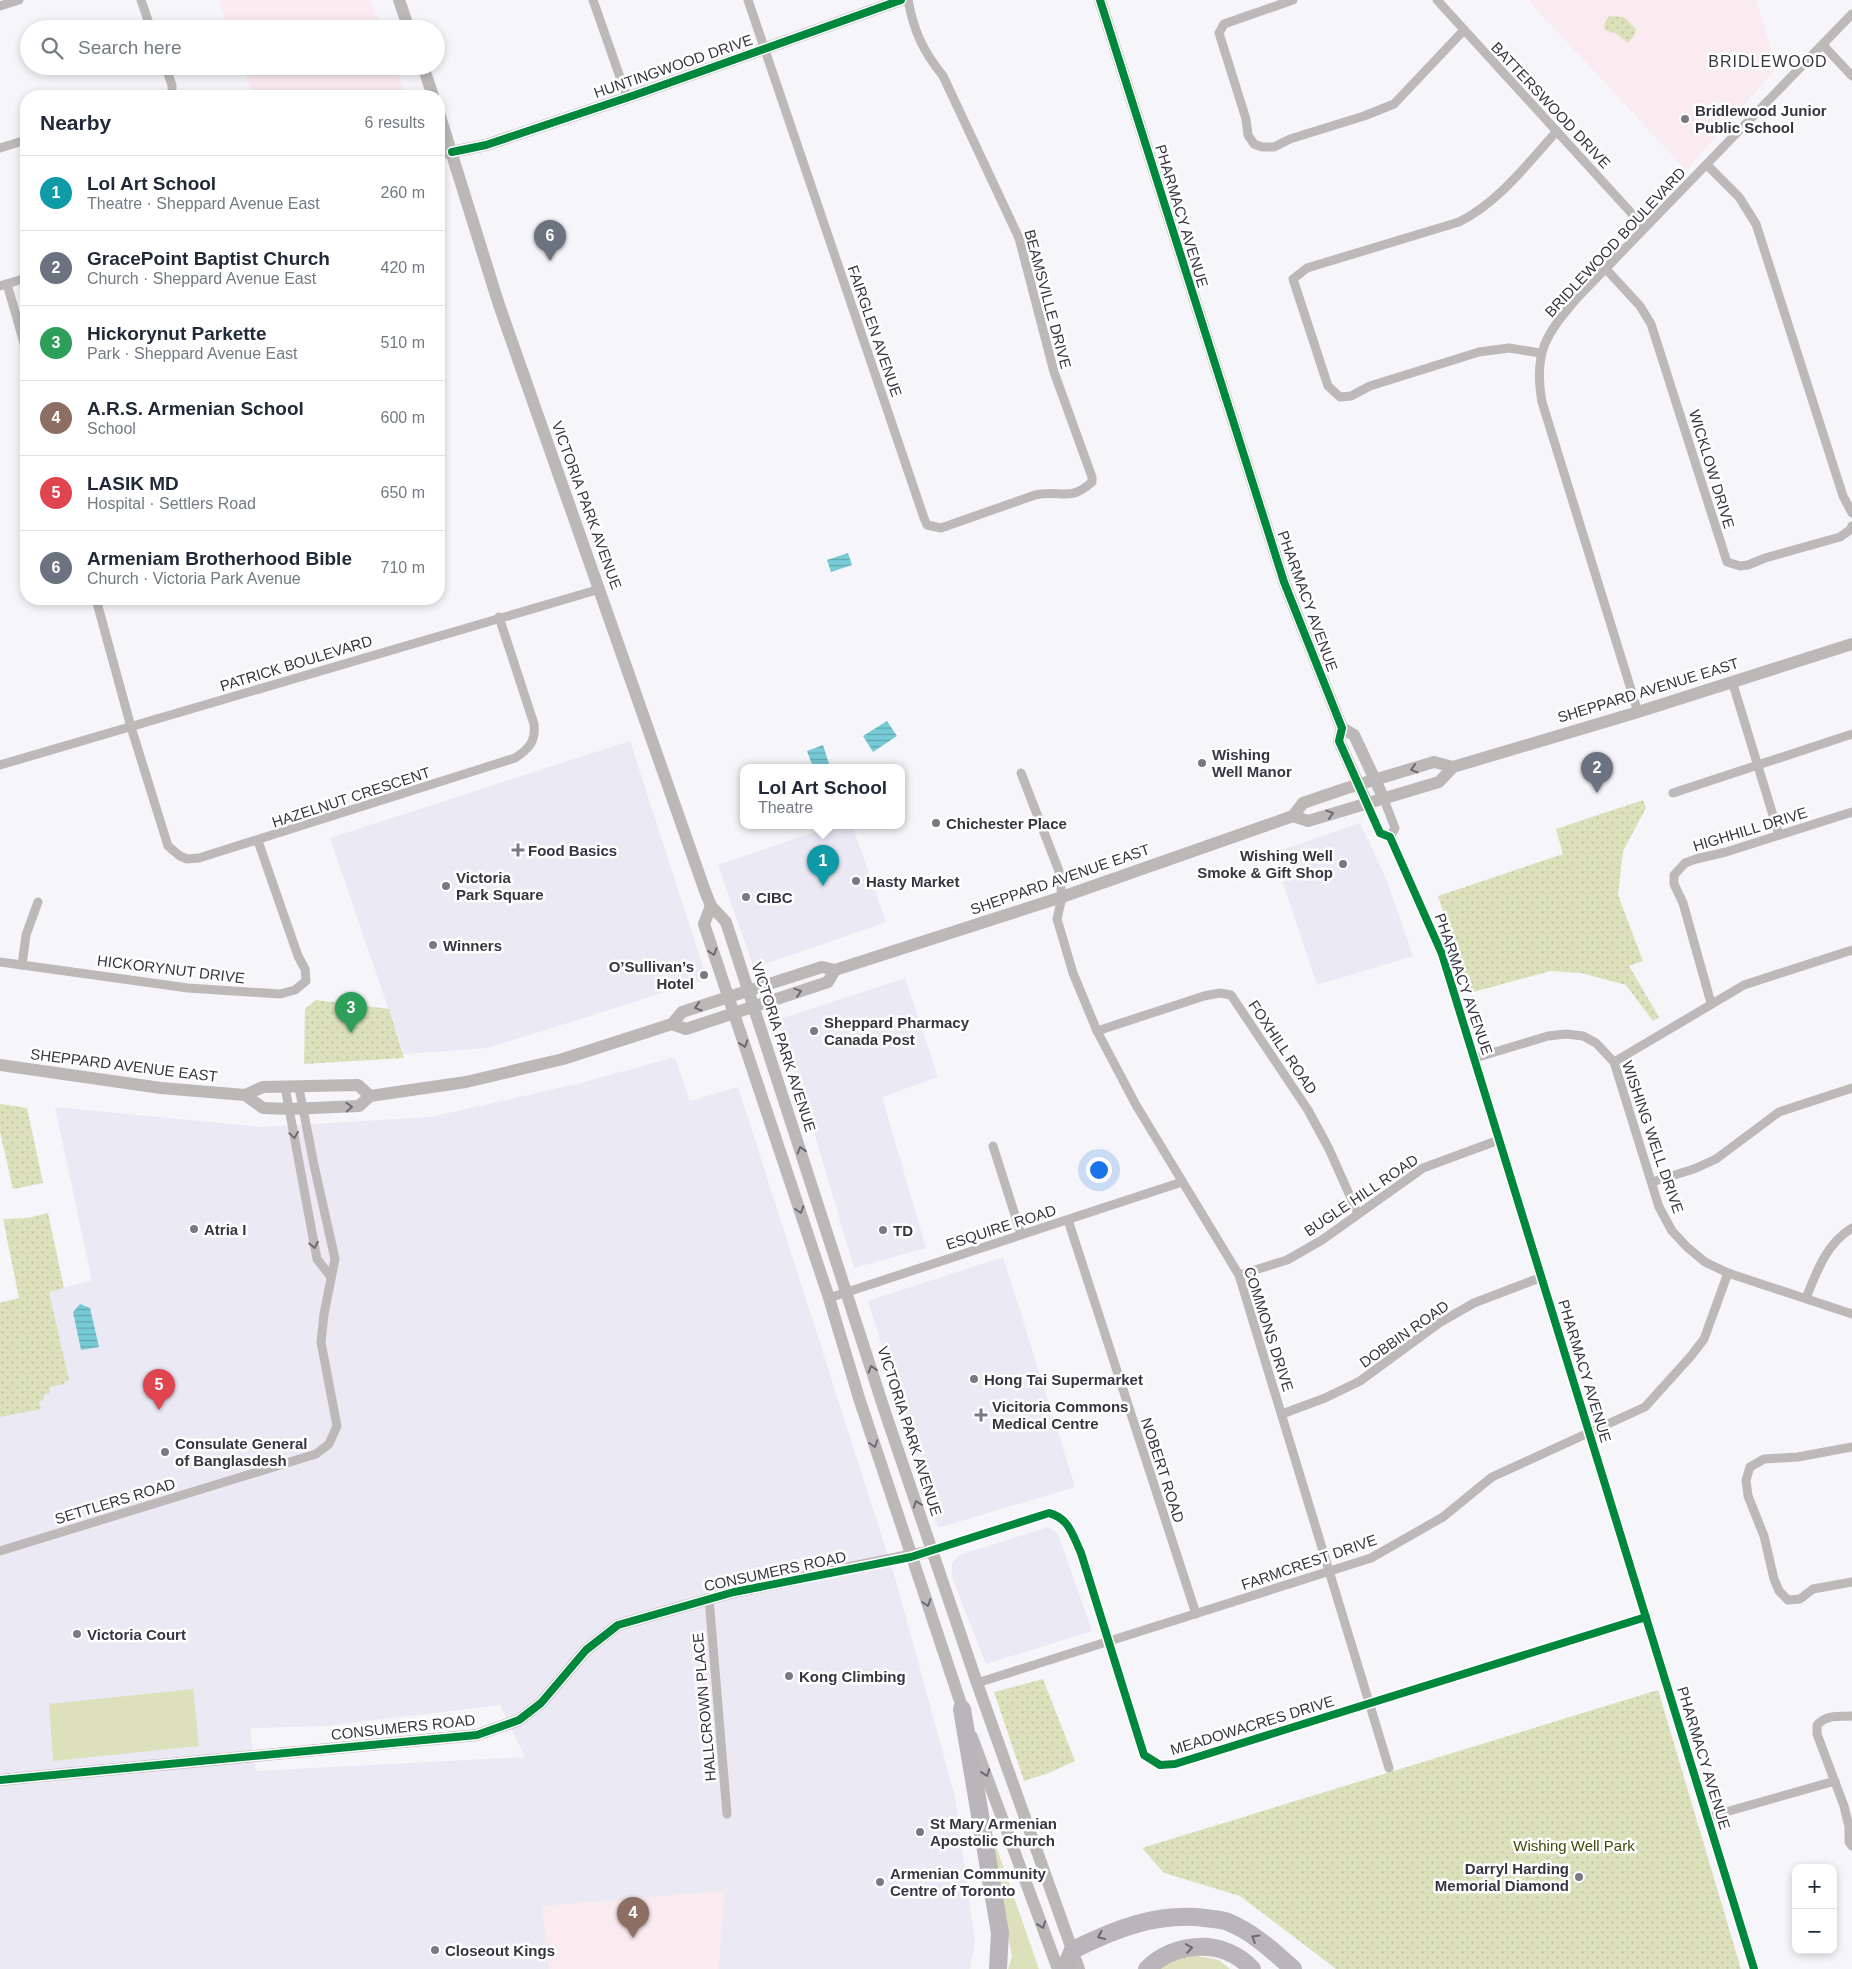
<!DOCTYPE html>
<meta charset="utf-8">
<style>
:root{--surface:#fff;--page:#f6f6f7;--text:#1f2937;--muted:#747a83;--line:#e0e1e3;--accent:#1a73e8}
body{margin:0;font-family:Helvetica,sans-serif;background:var(--page);color:var(--text)}
.controls{position:absolute;right:15px;bottom:15px;display:grid;overflow:hidden;border-radius:10px;box-shadow:0 2px 8px #0003}
.controls button{width:45px;height:45px;display:grid;place-items:center;padding:0;border:0;border-bottom:1px solid var(--line);background:var(--surface);color:var(--text);font:25px sans-serif}
.you{position:absolute;left:1098px;top:1169px;width:18px;height:18px;margin:-12px;border:4px solid #fff;border-radius:50%;background:#1a73e8;box-shadow:0 0 0 8px #1a73e833}
.badge{display:grid;place-items:center;width:32px;height:32px;border-radius:50%;background:var(--accent);color:#fff;font-size:16px;font-weight:700}
.pin{position:absolute;translate:-50% -41px;filter:drop-shadow(0 1px 2px #0008)}
.pin::after{content:'';position:absolute;top:26px;width:18px;height:15px;background:inherit;clip-path:polygon(0 0,100% 0,50% 100%)}
.popup{position:absolute;left:740px;top:764px;width:165px;height:65px;box-sizing:border-box;display:grid;place-content:center;border-radius:10px;background:var(--surface);filter:drop-shadow(0 1px 4px #0005);font-size:16px;white-space:nowrap;color:var(--muted)}
.popup b{font-size:19px;color:var(--text)}
.popup::after{content:'';position:absolute;left:50%;top:100%;margin-left:-10px;border:10px solid transparent;border-top-color:var(--surface)}
.list{margin:0;padding:0;list-style:none}
h2{display:flex;justify-content:space-between;align-items:center;height:65px;margin:0;padding:0 20px;font-size:21px}
h2 small{font-size:16px;font-weight:400;color:var(--muted)}
.list li{display:grid;grid-template-columns:32px 1fr auto;gap:15px;align-items:center;box-sizing:border-box;height:75px;padding:0 20px;border-top:1px solid var(--line)}
.list b{display:block;font-size:19px;white-space:nowrap}
.list p{margin:0;font-size:16px;white-space:nowrap;color:var(--muted)}
.list em{font-size:16px;font-style:normal;color:var(--muted)}
.icon{flex:none;width:28px;height:28px;fill:none;stroke:currentColor;stroke-width:2;stroke-linecap:round;stroke-linejoin:round}
.map{position:relative;flex:none;width:1852px;height:1969px;overflow:hidden}
.search{position:absolute;background:var(--surface);box-shadow:0 2px 8px #0003;left:20px;top:20px;width:425px;height:55px;display:flex;align-items:center;gap:12px;box-sizing:border-box;padding:0 18px;border-radius:28px;color:var(--muted);font-size:19px}
.panel{position:absolute;background:var(--surface);box-shadow:0 2px 8px #0003;left:20px;top:90px;width:425px;height:515px;border-radius:20px}
.map>svg:first-child{display:block}
.built{fill:#ebe9f4;fill-rule:evenodd}
.education{fill:#faebf0}
.grass{fill:#dce1bc}
.park{fill:url(#park-dots)}
.water{fill:url(#water-rules)}
.lines{fill:none;stroke-linecap:round;stroke-linejoin:round}
.street{stroke:#bdb9b8;stroke-width:9}
.secondary{stroke:#bdb8b8;stroke-width:12}
.highway{stroke:#bab5b8;stroke-width:18}
.cycleway-casing{stroke:#fff;stroke-width:11}
.cycleway{stroke:#00873e;stroke-width:8}
.oneway{stroke:#6d6972}
.oneway2{stroke:#6d6a72}
.oneway3{stroke:#6c6872}
.poi-dot{fill:#7a7883;stroke:#fff;stroke-width:2}
.labels{text-anchor:middle;dominant-baseline:central;stroke-width:5;stroke-linejoin:round;paint-order:stroke}
.street-label{font-size:15px;fill:#383543;stroke:#fff}
.poi-label{font-size:15px;font-weight:bold;fill:#383543;stroke:#fff;text-anchor:start}
.park-label{font-size:15px;fill:#424706;stroke:#fff}
.neighbourhood-label{font-size:16px;letter-spacing:1px;fill:#383543;stroke:#fff}
</style>
<div class="map">
<svg width="1852" height="1969" viewBox="0 0 1852 1969">
<defs>
<pattern id="park-dots" width="8" height="8" patternUnits="userSpaceOnUse" patternTransform="scale(1.25)"><rect width="8" height="8" fill="#dce1bc"/><path d="M2 2h.1M6 6h.1" fill="none" stroke="#bec2a3" stroke-width="1.8" stroke-linecap="round"/></pattern>
<pattern id="water-rules" width="6" height="5" patternUnits="userSpaceOnUse" patternTransform="scale(1.25)"><rect width="6" height="5" fill="#77cbd6"/><path d="M0 2.5h6" fill="none" stroke="#63a6af"/></pattern>
</defs>
<rect width="100%" height="100%" fill="#f6f5f9"/>
<!-- built -->
<g class="built">
<polygon points="630,741 707,979 488,1048 404,1054 330,838"/>
<polygon points="1360,823 1387,881 1413,956 1317,985 1273,853"/>
<polygon points="834,825 852,825 886,922 754,968 718,865"/>
<polygon points="905,978 938,1077 882,1097 926,1248 854,1268 810,1118 777,1020"/>
<path d="M675,1057L690,1101L738,1087L896,1581L955,1797L975,1942L970,1969H0V1302L92,1281L55,1107L262,1127L431,1117L577,1084ZM500,1705L525,1757L256,1771L250,1728L326,1726Z"/>
<polygon points="1003,1257 1075,1487 938,1528 868,1301"/>
<polygon points="1049,1527 1058,1534 1092,1631 986,1664 952,1577 952,1563 959,1555"/>
</g>
<!-- education -->
<g class="education">
<polygon points="219,0 371,0 382,29 228,29"/>
<polygon points="1528,0 1756,0 1777,68 1686,170"/>
<polygon points="241,66 395,66 406,96 254,96"/>
<polygon points="724,1891 719,1969 549,1969 542,1906"/>
</g>
<!-- grass -->
<g class="grass">
<polygon points="193,1689 199,1746 53,1761 49,1704"/>
<polygon points="989,1826 1039,1969 1008,1969 1012,1957"/>
<polygon points="1182,1953 1219,1960 1230,1969 1152,1969"/>
</g>
<!-- park -->
<g class="park">
<polygon points="1609,16 1624,17 1636,29 1634,36 1628,43 1615,33 1604,30 1605,22"/>
<polygon points="1643,800 1646,808 1623,851 1618,895 1643,961 1629,966 1659,1017 1653,1021 1626,985 1581,973 1550,971 1470,993 1438,896 1563,854 1556,829"/>
<polygon points="316,1000 389,1009 404,1058 304,1064 305,1009"/>
<polygon points="0,1104 27,1108 43,1183 13,1189 0,1132"/>
<polygon points="48,1213 64,1288 49,1292 69,1380 64,1382 65,1384 49,1387 50,1393 44,1395 44,1400 39,1401 41,1409 0,1417 0,1303 19,1298 3,1219 28,1218"/>
<polygon points="1043,1679 1075,1761 1046,1774 1024,1781 994,1692"/>
<polygon points="1658,1690 1741,1969 1336,1969 1240,1896 1164,1873 1142,1848"/>
</g>
<!-- water -->
<g class="water">
<polygon points="848,553 852,565 831,572 827,560"/>
<polygon points="887,721 897,736 873,752 863,736"/>
<polygon points="823,745 830,767 813,767 807,751"/>
<polygon points="80,1304 90,1308 99,1347 81,1350 73,1312"/>
</g>
<g class="lines">
<!-- street -->
<g class="street">
<polyline points="141,0 151,29"/>
<polyline points="593,0 627,97"/>
<path d="M748,0L924,518L927,525L941,528L1035,495C1061,489 1069,503 1092,482V477L1054,372L1019,238L943,76C923,51 914,32 908,0"/>
<polyline points="1293,0 1224,24 1219,33 1246,119 1248,135 1254,144 1262,147 1274,147 1290,139 1364,116 1394,104 1464,30"/>
<polyline points="1437,0 1645,228"/>
<polyline points="0,6 19,0"/>
<polyline points="1823,45 1852,76"/>
<polyline points="165,66 172,85 172,92 167,96"/>
<polyline points="0,148 26,140"/>
<polyline points="439,156 452,152"/>
<polyline points="1707,165 1739,197 1756,224 1843,496 1852,513"/>
<polyline points="1606,269 1640,306 1651,324 1727,562 1740,566 1748,565 1765,558 1840,537 1850,530 1852,526"/>
<polyline points="7,284 26,350"/>
<polyline points="0,286 26,278"/>
<path d="M1540,353L1509,348L1479,352L1370,386L1351,396L1340,397L1328,386L1293,279L1307,268L1459,222C1499,202 1527,164 1557,131"/>
<path d="M96,599L131,727L168,846L180,856L187,859L199,858L515,758C529,749 536,741 534,724L499,617"/>
<polyline points="1732,681 1779,835"/>
<path d="M1638,712L1542,402C1533,352 1546,334 1578,297L1852,14"/>
<polyline points="0,765 600,589"/>
<polyline points="1021,773 1059,871 1062,897 1057,919 1060,929 1073,973 1097,1031 1136,1105 1239,1275 1389,1768"/>
<polyline points="1673,793 1852,734"/>
<polyline points="1383,797 1395,828 1390,837"/>
<polyline points="1367,803 1380,833 1390,837 1442,954 1754,1969"/>
<polyline points="0,962 188,988 280,994 295,990 306,981 305,969 298,956 258,841"/>
<polyline points="22,965 26,935 38,902"/>
<polyline points="1711,1003 1683,903 1674,884 1674,875 1685,863 1696,859 1726,852 1852,812"/>
<polyline points="1097,1031 1204,996 1220,993 1231,995 1308,1110 1329,1149 1358,1214"/>
<polyline points="1475,1058 1548,1036 1566,1034 1583,1036 1596,1043 1614,1062 1659,1207 1672,1231 1687,1247 1705,1262 1728,1273 1852,1314"/>
<polyline points="1614,1062 1744,985 1852,950"/>
<polyline points="285,1087 317,1259 331,1277"/>
<polyline points="993,1146 1021,1234"/>
<polyline points="1652,1182 1694,1169 1716,1159 1779,1112 1852,1088"/>
<polyline points="1068,1220 1196,1614"/>
<polyline points="1239,1275 1287,1260 1322,1240 1423,1168 1499,1140"/>
<polyline points="829,1298 1182,1182"/>
<path d="M1806,1298C1817,1271 1826,1244 1852,1228"/>
<polyline points="1282,1414 1325,1398 1360,1381 1439,1323 1474,1303 1542,1277"/>
<polyline points="1852,1447 1798,1457 1764,1459 1750,1467 1746,1480 1748,1496 1764,1536 1774,1579 1779,1591 1788,1600 1800,1599 1813,1589 1852,1582"/>
<polyline points="0,1551 316,1454 329,1444 337,1426 321,1342 324,1314 335,1259 314,1165 299,1088"/>
<path d="M933,1551L1049,1513C1069,1518 1073,1536 1081,1553L1144,1755L1160,1765L1175,1764L1646,1617"/>
<polyline points="709,1598 727,1814"/>
<polyline points="977,1683 1371,1558 1443,1517 1492,1477 1645,1407 1691,1356 1704,1339 1728,1273"/>
<path d="M1852,1716C1838,1717 1828,1714 1817,1725V1734L1844,1806L1849,1827V1842L1852,1846"/>
<polyline points="1708,1817 1835,1781"/>
</g>
<!-- secondary -->
<g class="secondary">
<polyline points="399,0 409,29"/>
<polyline points="1100,0 1284,582 1342,728 1339,741 1367,803"/>
<polyline points="423,66 433,96"/>
<polyline points="439,113 499,305 705,891 711,906 726,922 886,1415 977,1683 1079,1969"/>
<polyline points="452,152 486,145 635,95 901,0"/>
<polyline points="1342,728 1354,735 1383,797"/>
<polyline points="1293,816 1308,821 1439,782 1453,767 1638,712 1852,644"/>
<polyline points="711,906 704,924 829,1298 859,1398 965,1716"/>
<polyline points="672,1024 686,1029 828,982 835,970"/>
<polyline points="0,1065 161,1088 245,1095 263,1087 358,1085 370,1096"/>
<polyline points="245,1095 263,1108 290,1109 359,1106 370,1096 466,1082 563,1059 672,1024 682,1012 822,967 835,970 1062,897 1293,816 1303,803 1344,789 1434,762 1453,767"/>
<polyline points="972,1737 1058,1969"/>
<polyline points="0,1780 477,1735 519,1720 541,1703 586,1650 618,1625 734,1592 933,1551"/>
</g>
<!-- highway -->
<g class="highway">
<polyline points="962,1709 1000,1933 998,1969"/>
<path d="M1065,1969L1073,1950C1115,1929 1158,1912 1205,1918C1212,1919 1221,1919 1228,1922C1253,1932 1273,1951 1293,1969"/>
<path d="M1147,1969C1175,1941 1224,1938 1252,1969"/>
</g>
<defs>
<g id="cycleway">
<polyline points="1100,0 1284,582 1342,728 1339,741 1380,833 1390,837 1442,954 1754,1969"/>
<polyline points="452,152 486,145 635,95 901,0"/>
<path d="M0,1780L477,1735L519,1720L541,1703L586,1650L618,1625L734,1592L911,1557L1049,1513C1069,1518 1073,1536 1081,1553L1144,1755L1160,1765L1175,1764L1646,1617"/>
</g>
</defs>
<!-- cycleway casing -->
<use href="#cycleway" class="cycleway-casing"/>
<!-- cycleway -->
<use href="#cycleway" class="cycleway"/>
</g>
<!-- one-way arrows -->
<defs><path id="oneway-chevron" d="M-2-3.5L2.5 0L-2 3.5" fill="none" stroke-width="1.6" stroke-linecap="round" stroke-linejoin="round" transform="scale(1.25)"/></defs>
<g class="oneway">
<use href="#oneway-chevron" transform="translate(1414 769) rotate(163)"/>
<use href="#oneway-chevron" transform="translate(1330 814) rotate(-18)"/>
<use href="#oneway-chevron" transform="translate(713 952) rotate(72)"/>
<use href="#oneway-chevron" transform="translate(798 992) rotate(-19)"/>
<use href="#oneway-chevron" transform="translate(698 1007) rotate(163)"/>
<use href="#oneway-chevron" transform="translate(744 1044) rotate(71)"/>
<use href="#oneway-chevron" transform="translate(349 1107) rotate(-3)"/>
<use href="#oneway-chevron" transform="translate(801 1150) rotate(-107)"/>
<use href="#oneway-chevron" transform="translate(800 1210) rotate(72)"/>
<use href="#oneway-chevron" transform="translate(872 1369) rotate(-107)"/>
<use href="#oneway-chevron" transform="translate(874 1444) rotate(72)"/>
<use href="#oneway-chevron" transform="translate(917 1504) rotate(-109)"/>
<use href="#oneway-chevron" transform="translate(927 1603) rotate(72)"/>
<use href="#oneway-chevron" transform="translate(986 1773) rotate(70)"/>
<use href="#oneway-chevron" transform="translate(1042 1925) rotate(70)"/>
</g>
<g class="oneway2">
<use href="#oneway-chevron" transform="translate(294 1135) rotate(82)"/>
<use href="#oneway-chevron" transform="translate(314 1245) rotate(79)"/>
</g>
<g class="oneway3">
<use href="#oneway-chevron" transform="translate(1101 1936) rotate(155)"/>
<use href="#oneway-chevron" transform="translate(1255 1938) rotate(-149)"/>
<use href="#oneway-chevron" transform="translate(1189 1948) rotate(-9)"/>
</g>
<!-- markers -->
<g class="poi-dot">
<circle cx="1685" cy="119" r="5"/>
<circle cx="1202" cy="763" r="5"/>
<circle cx="936" cy="823" r="5"/>
<path d="M515.5 842.5h5v5h5v5h-5v5h-5v-5h-5v-5h5z"/>
<circle cx="1343" cy="864" r="5"/>
<circle cx="856" cy="881" r="5"/>
<circle cx="446" cy="886" r="5"/>
<circle cx="746" cy="897" r="5"/>
<circle cx="433" cy="945" r="5"/>
<circle cx="704" cy="975" r="5"/>
<circle cx="814" cy="1031" r="5"/>
<circle cx="194" cy="1229" r="5"/>
<circle cx="883" cy="1230" r="5"/>
<circle cx="974" cy="1379" r="5"/>
<path d="M978.5 1407.5h5v5h5v5h-5v5h-5v-5h-5v-5h5z"/>
<circle cx="165" cy="1452" r="5"/>
<circle cx="77" cy="1634" r="5"/>
<circle cx="789" cy="1676" r="5"/>
<circle cx="920" cy="1832" r="5"/>
<circle cx="1579" cy="1877" r="5"/>
<circle cx="880" cy="1882" r="5"/>
<circle cx="435" cy="1950" r="5"/>
</g>
<g class="labels">
<!-- street labels -->
<g class="street-label">
<text transform="translate(673 66) rotate(-19)">HUNTINGWOOD DRIVE</text>
<text transform="translate(1551 105) rotate(47)">BATTERSWOOD DRIVE</text>
<text transform="translate(1182 216) rotate(73)">PHARMACY AVENUE</text>
<text transform="translate(1615 242) rotate(-47)">BRIDLEWOOD BOULEVARD</text>
<text transform="translate(1048 299) rotate(75)">BEAMSVILLE DRIVE</text>
<text transform="translate(875 331) rotate(71)">FAIRGLEN AVENUE</text>
<text transform="translate(1712 469) rotate(73)">WICKLOW DRIVE</text>
<text transform="translate(587 505) rotate(70)">VICTORIA PARK AVENUE</text>
<text transform="translate(1308 601) rotate(70)">PHARMACY AVENUE</text>
<text transform="translate(296 663) rotate(-17)">PATRICK BOULEVARD</text>
<text transform="translate(1648 690) rotate(-17)">SHEPPARD AVENUE EAST</text>
<text transform="translate(351 797) rotate(-18)">HAZELNUT CRESCENT</text>
<text transform="translate(1750 829) rotate(-17)">HIGHHILL DRIVE</text>
<text transform="translate(1060 879) rotate(-19)">SHEPPARD AVENUE EAST</text>
<text transform="translate(171 969) rotate(7)">HICKORYNUT DRIVE</text>
<text transform="translate(1464 984) rotate(71)">PHARMACY AVENUE</text>
<text transform="translate(784 1047) rotate(72)">VICTORIA PARK AVENUE</text>
<text transform="translate(1283 1047) rotate(56)">FOXHILL ROAD</text>
<text transform="translate(124 1065) rotate(7)">SHEPPARD AVENUE EAST</text>
<text transform="translate(1653 1137) rotate(71)">WISHING WELL DRIVE</text>
<text transform="translate(1361 1195) rotate(-34)">BUGLE HILL ROAD</text>
<text transform="translate(1001 1227) rotate(-18)">ESQUIRE ROAD</text>
<text transform="translate(1269 1329) rotate(72)">COMMONS DRIVE</text>
<text transform="translate(1404 1334) rotate(-35)">DOBBIN ROAD</text>
<text transform="translate(1585 1371) rotate(73)">PHARMACY AVENUE</text>
<text transform="translate(910 1431) rotate(72)">VICTORIA PARK AVENUE</text>
<text transform="translate(1163 1470) rotate(72)">NOBERT ROAD</text>
<text transform="translate(115 1501) rotate(-17)">SETTLERS ROAD</text>
<text transform="translate(1309 1562) rotate(-19)">FARMCREST DRIVE</text>
<text transform="translate(775 1571) rotate(-12)">CONSUMERS ROAD</text>
<text transform="translate(704 1707) rotate(-95)">HALLCROWN PLACE</text>
<text transform="translate(1252 1725) rotate(-17)">MEADOWACRES DRIVE</text>
<text transform="translate(403 1727) rotate(-6)">CONSUMERS ROAD</text>
<text transform="translate(1704 1758) rotate(73)">PHARMACY AVENUE</text>
</g>
<!-- poi labels -->
<g class="poi-label">
<text x="1695" y="110">Bridlewood Junior<tspan x="1695" dy="17">Public School</tspan></text>
<text x="1212" y="754">Wishing<tspan x="1212" dy="17">Well Manor</tspan></text>
<text x="946" y="823">Chichester Place</text>
<text x="528" y="850">Food Basics</text>
<text x="1333" y="855" text-anchor="end">Wishing Well<tspan x="1333" dy="17">Smoke &amp; Gift Shop</tspan></text>
<text x="456" y="877">Victoria<tspan x="456" dy="17">Park Square</tspan></text>
<text x="866" y="881">Hasty Market</text>
<text x="756" y="897">CIBC</text>
<text x="443" y="945">Winners</text>
<text x="694" y="966" text-anchor="end">O’Sullivan’s<tspan x="694" dy="17">Hotel</tspan></text>
<text x="824" y="1022">Sheppard Pharmacy<tspan x="824" dy="17">Canada Post</tspan></text>
<text x="204" y="1229">Atria I</text>
<text x="893" y="1230">TD</text>
<text x="984" y="1379">Hong Tai Supermarket</text>
<text x="992" y="1406">Vicitoria Commons<tspan x="992" dy="17">Medical Centre</tspan></text>
<text x="175" y="1443">Consulate General<tspan x="175" dy="17">of Banglasdesh</tspan></text>
<text x="87" y="1634">Victoria Court</text>
<text x="799" y="1676">Kong Climbing</text>
<text x="930" y="1823">St Mary Armenian<tspan x="930" dy="17">Apostolic Church</tspan></text>
<text x="1569" y="1868" text-anchor="end">Darryl Harding<tspan x="1569" dy="17">Memorial Diamond</tspan></text>
<text x="890" y="1873">Armenian Community<tspan x="890" dy="17">Centre of Toronto</tspan></text>
<text x="445" y="1950">Closeout Kings</text>
</g>
<!-- park labels -->
<g class="park-label">
<text x="1574" y="1845">Wishing Well Park</text>
</g>
<!-- neighbourhood labels -->
<g class="neighbourhood-label">
<text x="1768" y="61">BRIDLEWOOD</text>
</g>
</g>
</svg>
<div class="controls">
<button>+</button>
<button>−</button>
</div>
<div class="you"></div>
<div class="pin badge" style="left:823px;top:886px;background:#0f9aa8">1</div>
<div class="popup"><b>Lol Art School</b>Theatre</div>
<div class="pin badge" style="left:1597px;top:793px;background:#6b7280">2</div>
<div class="pin badge" style="left:351px;top:1033px;background:#2e9e5b">3</div>
<div class="pin badge" style="left:633px;top:1938px;background:#8d6e63">4</div>
<div class="pin badge" style="left:159px;top:1410px;background:#e0444e">5</div>
<div class="pin badge" style="left:550px;top:261px;background:#6b7280">6</div>
<div class="search"><svg class="icon" aria-label="search" viewBox="0 0 24 24"><circle cx="10" cy="10" r="6"/><path d="M15 15l6 6"/></svg>Search here</div>
<section class="panel">
<h2>Nearby<small>6 results</small></h2>
<ul class="list">
<li><span class="badge" style="background:#0f9aa8">1</span><div><b>Lol Art School</b><p>Theatre · Sheppard Avenue East</p></div><em>260 m</em></li>
<li><span class="badge" style="background:#6b7280">2</span><div><b>GracePoint Baptist Church</b><p>Church · Sheppard Avenue East</p></div><em>420 m</em></li>
<li><span class="badge" style="background:#2e9e5b">3</span><div><b>Hickorynut Parkette</b><p>Park · Sheppard Avenue East</p></div><em>510 m</em></li>
<li><span class="badge" style="background:#8d6e63">4</span><div><b>A.R.S. Armenian School</b><p>School</p></div><em>600 m</em></li>
<li><span class="badge" style="background:#e0444e">5</span><div><b>LASIK MD</b><p>Hospital · Settlers Road</p></div><em>650 m</em></li>
<li><span class="badge" style="background:#6b7280">6</span><div><b>Armeniam Brotherhood Bible</b><p>Church · Victoria Park Avenue</p></div><em>710 m</em></li>
</ul>
</section>
</div>
